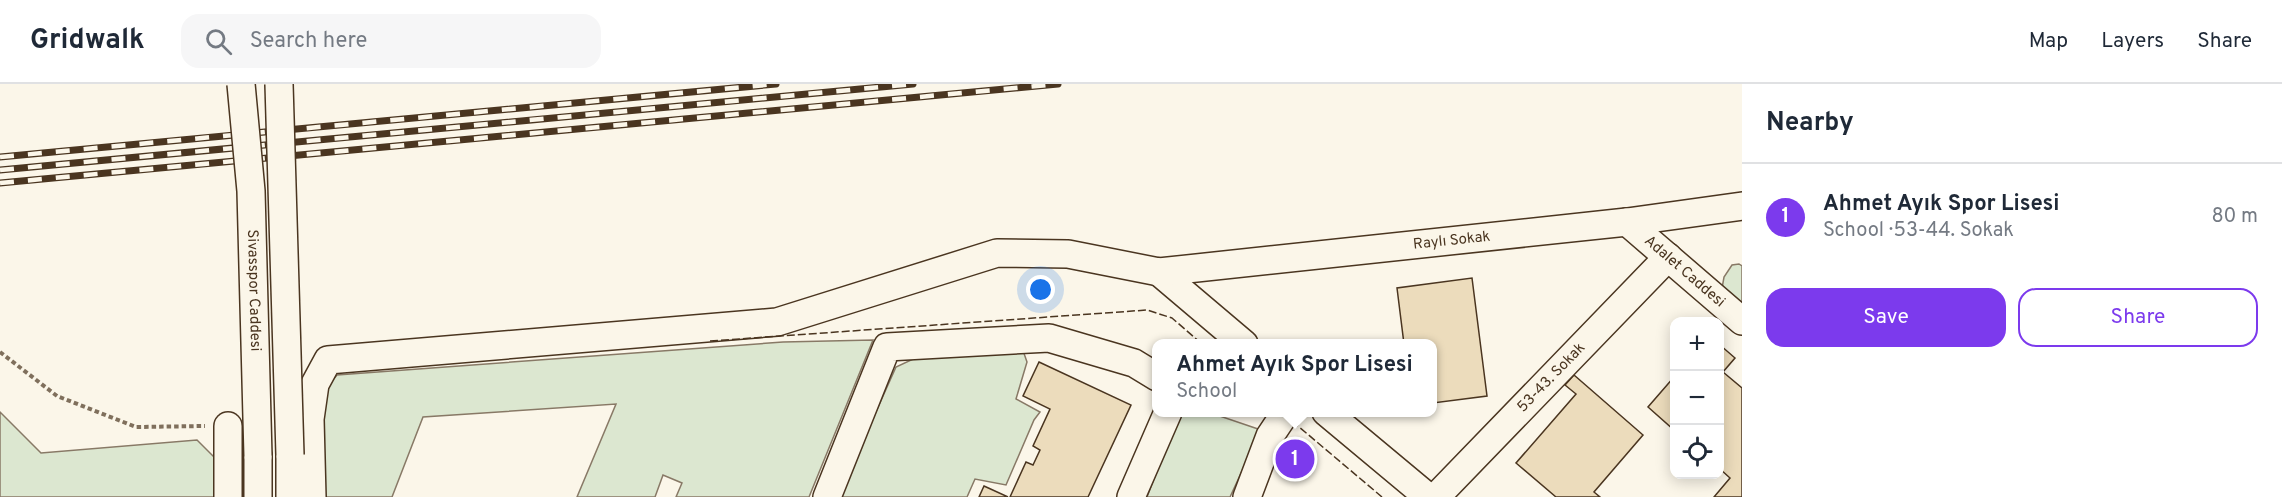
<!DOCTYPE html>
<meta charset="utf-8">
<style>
:root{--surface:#fff;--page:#f6f6f7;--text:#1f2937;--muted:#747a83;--line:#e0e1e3;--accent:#7c3aed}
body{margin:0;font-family:Overpass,sans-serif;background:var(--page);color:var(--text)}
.controls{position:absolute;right:18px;bottom:18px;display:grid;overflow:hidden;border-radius:12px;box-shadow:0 3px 15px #0003}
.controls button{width:54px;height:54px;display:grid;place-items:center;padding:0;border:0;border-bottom:2px solid var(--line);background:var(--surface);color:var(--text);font:30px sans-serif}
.you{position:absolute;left:1041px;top:206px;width:21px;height:21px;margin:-15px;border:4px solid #fff;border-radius:50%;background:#1a73e8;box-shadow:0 0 0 9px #1a73e833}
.badge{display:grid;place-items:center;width:39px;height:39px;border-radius:50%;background:var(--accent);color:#fff;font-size:20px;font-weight:700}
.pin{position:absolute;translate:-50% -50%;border:3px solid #fff;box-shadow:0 2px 6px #0006}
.popup{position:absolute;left:1152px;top:255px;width:285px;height:78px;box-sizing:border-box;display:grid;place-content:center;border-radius:12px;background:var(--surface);filter:drop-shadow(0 2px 4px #0005);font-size:20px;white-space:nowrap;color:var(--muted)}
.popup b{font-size:22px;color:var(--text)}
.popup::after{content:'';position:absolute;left:50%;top:100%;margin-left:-12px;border:12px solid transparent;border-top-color:var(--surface)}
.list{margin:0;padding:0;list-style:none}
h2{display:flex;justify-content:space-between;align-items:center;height:78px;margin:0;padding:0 24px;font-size:26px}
h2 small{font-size:20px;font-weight:400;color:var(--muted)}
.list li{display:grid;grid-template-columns:39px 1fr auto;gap:18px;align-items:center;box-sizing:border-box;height:108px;padding:0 24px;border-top:2px solid var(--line)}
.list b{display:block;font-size:22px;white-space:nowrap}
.list p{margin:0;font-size:20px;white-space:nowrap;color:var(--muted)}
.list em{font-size:20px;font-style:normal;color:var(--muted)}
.actions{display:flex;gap:12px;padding:18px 24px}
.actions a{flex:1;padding:14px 0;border:2px solid var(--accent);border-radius:18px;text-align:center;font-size:21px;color:var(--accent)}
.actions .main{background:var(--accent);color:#fff}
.icon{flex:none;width:33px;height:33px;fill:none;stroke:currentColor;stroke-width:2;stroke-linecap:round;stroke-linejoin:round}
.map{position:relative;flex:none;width:1742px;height:413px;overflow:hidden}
header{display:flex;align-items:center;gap:36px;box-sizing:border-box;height:84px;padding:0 30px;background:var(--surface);border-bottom:2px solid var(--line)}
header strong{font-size:28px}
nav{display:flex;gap:33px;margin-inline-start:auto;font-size:21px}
.search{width:420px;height:54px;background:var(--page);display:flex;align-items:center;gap:15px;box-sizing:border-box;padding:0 21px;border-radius:18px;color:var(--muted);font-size:22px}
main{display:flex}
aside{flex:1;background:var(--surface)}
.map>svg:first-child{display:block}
.green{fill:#dce7d0;stroke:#887966;stroke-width:1.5}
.building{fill:#ecdcbc;stroke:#4a3520;stroke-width:1.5}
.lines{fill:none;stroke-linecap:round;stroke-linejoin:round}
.minor-casing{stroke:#4a3520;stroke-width:30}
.path{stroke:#7f6f5c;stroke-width:4;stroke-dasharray:4.5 3;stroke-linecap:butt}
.minor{stroke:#fbf6e9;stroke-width:27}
.rail-casing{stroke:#4a3520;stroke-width:7}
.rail{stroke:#fbf6e9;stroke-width:4.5;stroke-dasharray:14;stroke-linecap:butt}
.minor-bridge-casing{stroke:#4a3520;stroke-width:30;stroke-linecap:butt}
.minor-bridge{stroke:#fbf6e9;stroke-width:27}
.fence{stroke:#4a3520;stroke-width:1.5;stroke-dasharray:8 3;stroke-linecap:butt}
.labels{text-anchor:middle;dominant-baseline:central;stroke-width:4.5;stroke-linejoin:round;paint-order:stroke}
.street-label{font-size:15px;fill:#4a3520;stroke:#fbf6e9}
</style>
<header>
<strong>Gridwalk</strong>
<div class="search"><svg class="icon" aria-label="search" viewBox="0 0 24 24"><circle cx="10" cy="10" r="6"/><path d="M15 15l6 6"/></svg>Search here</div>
<nav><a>Map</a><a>Layers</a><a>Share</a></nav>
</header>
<main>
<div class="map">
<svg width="1742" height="413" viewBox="0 0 1742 413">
<rect width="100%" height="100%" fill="#fbf6e9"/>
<!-- green -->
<g class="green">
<polygon points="1739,180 1742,182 1742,229 1721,210 1724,193 1732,181"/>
<polygon points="873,256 809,413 676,413 682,399 663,391 655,413 577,413 616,320 423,333 392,413 319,413 316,315 337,291 783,258"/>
<polygon points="1020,258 1027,278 1016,315 1040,328 1034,336 1006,401 975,395 967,413 841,413 841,406 896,283 926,269"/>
<polygon points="0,328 41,369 197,356 219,378 219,413 0,413"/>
<polygon points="1179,329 1211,329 1261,346 1230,413 1147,413"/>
</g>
<!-- building -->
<g class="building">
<polygon points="1472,194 1487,312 1433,319 1433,260 1404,260 1397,204"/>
<polygon points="1720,261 1735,274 1723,288 1742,304 1742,413 1714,413 1730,394 1720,385"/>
<polygon points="1039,278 1131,321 1088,413 1010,413 1026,378 1033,381 1040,366 1033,362 1050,325 1023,312"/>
<polygon points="1574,291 1643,351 1594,408 1600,413 1556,413 1516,379 1576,310 1565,301"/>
<polygon points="1674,293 1674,346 1648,323"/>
<polygon points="984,402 1008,413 979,413"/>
</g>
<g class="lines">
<defs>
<g id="minor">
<path id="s1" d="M1627,138L1742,237"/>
<polyline points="1159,188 1244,260"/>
<polyline points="1326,328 1428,413"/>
<polyline points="228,342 228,413"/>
<polyline points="258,413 258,372"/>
<polyline points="290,413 290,371"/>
<path id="s2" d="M312,413L310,335L315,300L328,276L777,238L997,169L1068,170L1159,188L1627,138L1742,122"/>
<polyline points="827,413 887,263 1049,254 1134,279 1157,293"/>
<polyline points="1131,413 1168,328"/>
<polyline points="1247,413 1270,352 1286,328"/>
<path id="s3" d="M1436,413L1668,173"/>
</g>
</defs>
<!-- minor casing -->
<use href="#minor" class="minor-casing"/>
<!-- path -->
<polyline class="path" points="0,268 57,312 136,343 205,342"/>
<!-- minor -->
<use href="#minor" class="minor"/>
<defs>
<g id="rail">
<polyline points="0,73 776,0"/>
<polyline points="0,86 913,0"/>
<polyline points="0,99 1058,0"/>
</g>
</defs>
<!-- rail casing -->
<use href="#rail" class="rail-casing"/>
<!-- rail -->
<use href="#rail" class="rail"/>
<defs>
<g id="minor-bridge">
<path id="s4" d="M241,0L251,107L258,372"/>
<polyline points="279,0 290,371"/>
</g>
</defs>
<!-- minor-bridge casing -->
<use href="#minor-bridge" class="minor-bridge-casing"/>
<!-- minor-bridge -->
<use href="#minor-bridge" class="minor-bridge"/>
<!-- fence -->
<g class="fence">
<polyline points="710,257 1147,226 1172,234 1202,260"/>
<polyline points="1292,337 1382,413"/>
</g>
</g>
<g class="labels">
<!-- street labels -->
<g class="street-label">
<text stroke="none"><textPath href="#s2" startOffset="1280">Raylı Sokak</textPath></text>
<text stroke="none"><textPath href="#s1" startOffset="76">Adalet Caddesi</textPath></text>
<text stroke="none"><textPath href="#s4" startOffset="207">Sivasspor Caddesi</textPath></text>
<text stroke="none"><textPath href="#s3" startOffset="166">53-43. Sokak</textPath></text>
</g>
</g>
</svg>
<div class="controls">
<button>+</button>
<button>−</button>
<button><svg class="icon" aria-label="locate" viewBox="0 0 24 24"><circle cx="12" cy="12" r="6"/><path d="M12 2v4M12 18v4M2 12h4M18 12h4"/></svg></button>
</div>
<div class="you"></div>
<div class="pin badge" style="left:1295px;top:375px">1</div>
<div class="popup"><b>Ahmet Ayık Spor Lisesi</b>School</div>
</div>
<aside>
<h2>Nearby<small></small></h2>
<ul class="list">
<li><span class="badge">1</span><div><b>Ahmet Ayık Spor Lisesi</b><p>School · 53-44. Sokak</p></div><em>80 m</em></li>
</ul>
<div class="actions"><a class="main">Save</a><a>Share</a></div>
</aside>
</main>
